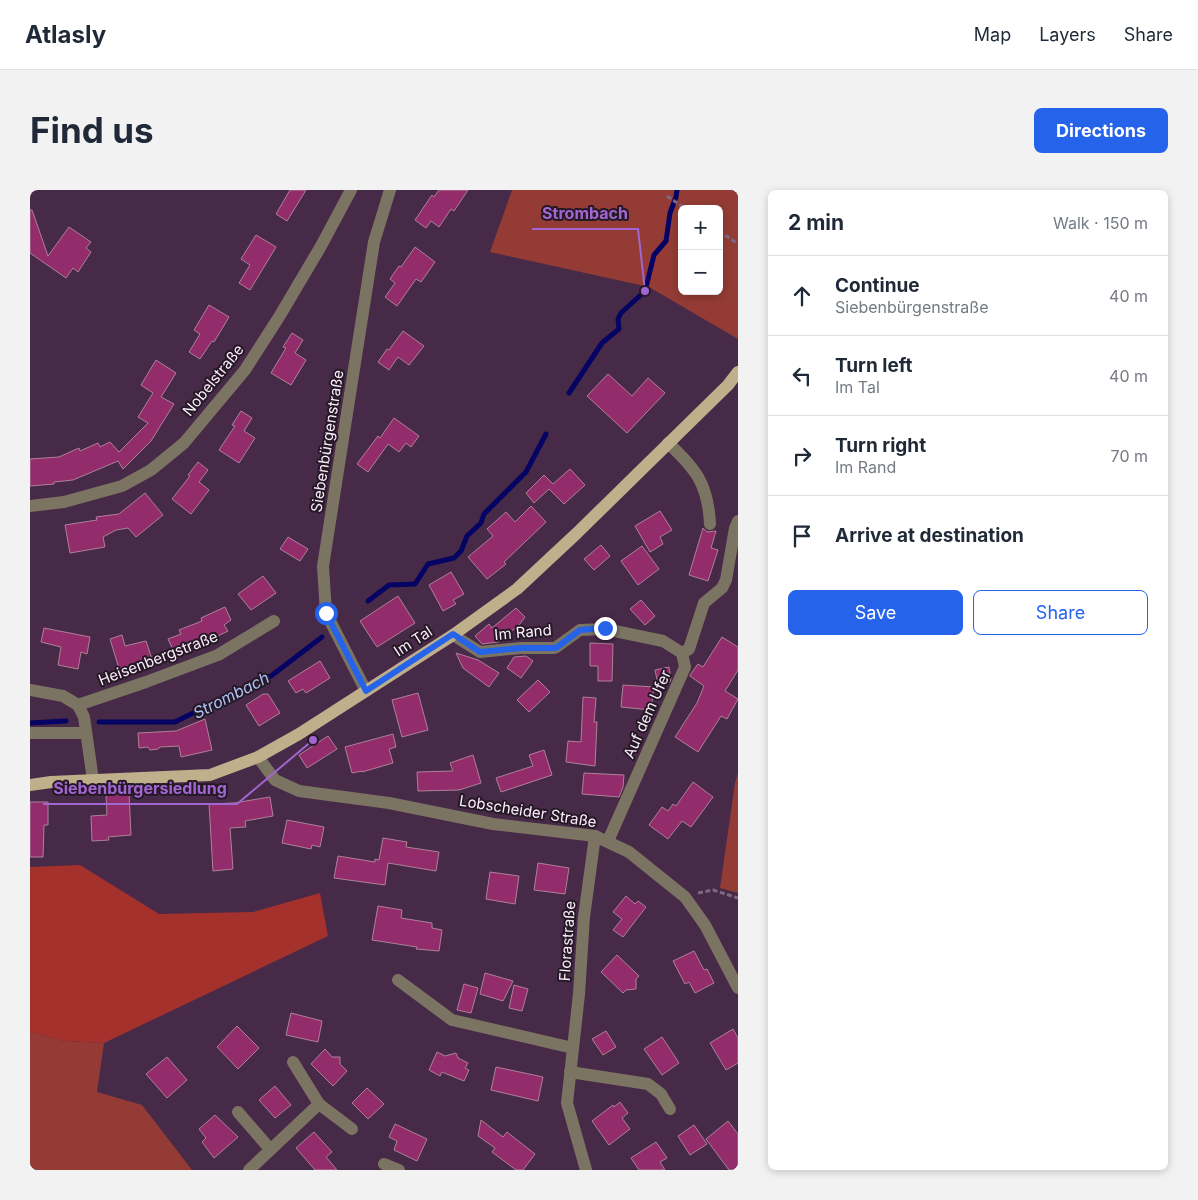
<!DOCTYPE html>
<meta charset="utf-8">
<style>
:root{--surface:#fff;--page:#f2f2f3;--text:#1f2937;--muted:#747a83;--line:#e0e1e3;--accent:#2563eb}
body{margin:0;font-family:Inter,sans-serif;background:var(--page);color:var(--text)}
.controls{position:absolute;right:15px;top:15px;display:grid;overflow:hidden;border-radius:8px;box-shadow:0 2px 8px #0003}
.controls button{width:45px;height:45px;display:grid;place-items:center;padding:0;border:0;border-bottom:1px solid var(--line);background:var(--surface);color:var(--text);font:25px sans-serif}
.stop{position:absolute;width:15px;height:15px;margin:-11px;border:4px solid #2563eb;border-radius:50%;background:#fff}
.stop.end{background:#2563eb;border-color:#fff;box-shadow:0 1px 5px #0008}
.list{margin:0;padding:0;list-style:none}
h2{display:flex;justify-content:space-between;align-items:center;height:65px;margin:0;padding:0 20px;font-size:21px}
h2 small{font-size:16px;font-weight:400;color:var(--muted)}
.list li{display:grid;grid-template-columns:32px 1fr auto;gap:15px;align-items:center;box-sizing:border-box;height:80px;padding:0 20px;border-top:1px solid var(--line)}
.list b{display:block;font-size:19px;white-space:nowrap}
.list p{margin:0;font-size:16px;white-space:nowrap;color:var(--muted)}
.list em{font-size:16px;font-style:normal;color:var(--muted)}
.actions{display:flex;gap:10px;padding:15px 20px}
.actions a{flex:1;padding:11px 0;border:1px solid var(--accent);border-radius:8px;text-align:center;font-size:18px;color:var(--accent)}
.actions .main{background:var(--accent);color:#fff}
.icon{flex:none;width:28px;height:28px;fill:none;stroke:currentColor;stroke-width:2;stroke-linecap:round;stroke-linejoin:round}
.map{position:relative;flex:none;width:708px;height:980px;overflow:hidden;border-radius:8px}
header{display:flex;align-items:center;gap:30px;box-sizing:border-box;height:70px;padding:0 25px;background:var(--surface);border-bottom:1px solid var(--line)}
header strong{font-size:24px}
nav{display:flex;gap:28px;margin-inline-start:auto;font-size:18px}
.intro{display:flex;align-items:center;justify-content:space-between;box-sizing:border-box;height:120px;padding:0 30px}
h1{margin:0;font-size:35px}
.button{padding:12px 22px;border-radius:8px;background:var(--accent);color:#fff;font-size:18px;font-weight:700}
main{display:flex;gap:30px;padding:0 30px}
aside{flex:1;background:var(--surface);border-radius:8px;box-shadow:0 2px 8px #0003}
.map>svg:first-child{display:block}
.green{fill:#943b35;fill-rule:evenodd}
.forest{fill:#a5312d}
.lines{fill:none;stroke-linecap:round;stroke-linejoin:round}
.stream{stroke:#050363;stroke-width:5}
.building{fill:#922c6b;stroke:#ae8198}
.path{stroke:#806880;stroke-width:3;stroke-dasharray:5 2.5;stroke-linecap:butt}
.minor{stroke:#7c7462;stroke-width:12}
.major{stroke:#c0af8b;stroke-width:12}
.route{stroke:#2563eb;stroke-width:6}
.labels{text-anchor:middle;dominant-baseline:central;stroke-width:4;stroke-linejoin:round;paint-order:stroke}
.street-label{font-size:15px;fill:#fdeefd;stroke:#261926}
.water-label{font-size:16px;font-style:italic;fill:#adc2f3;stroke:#261926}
.leader{fill:none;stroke:#a266d2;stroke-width:2}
.callout-dot{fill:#a266d2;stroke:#261926;stroke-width:2}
.callout-label{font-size:16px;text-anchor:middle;font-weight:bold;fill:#a266d2;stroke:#261926;stroke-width:4;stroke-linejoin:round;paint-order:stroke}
</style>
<header>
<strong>Atlasly</strong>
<nav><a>Map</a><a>Layers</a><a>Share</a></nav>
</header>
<div class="intro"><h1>Find us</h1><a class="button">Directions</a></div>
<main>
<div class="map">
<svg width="708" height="980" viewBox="0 0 708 980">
<rect width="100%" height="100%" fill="#472a47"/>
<!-- green -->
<g class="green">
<path d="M482,0H708V149L619,97L460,62ZM652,19H689V101H652Z"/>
<polygon points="708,583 708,703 690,698 705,593"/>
<polygon points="0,842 34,851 74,853 67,902 112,915 162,980 0,980"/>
</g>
<!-- forest -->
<polygon class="forest" points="50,675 129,724 223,722 290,703 298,746 74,853 34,851 0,842 0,677"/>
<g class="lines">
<!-- stream -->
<g class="stream">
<polyline points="539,203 572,153 589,139 588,129 591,123 615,101 624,65 636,51 640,23 646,7 647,0"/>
<polyline points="338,411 359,395 385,394 398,374 424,368 431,361 437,346 451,333 454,324 496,282 516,244"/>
<polyline points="69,532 145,532 167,521 199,510 226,490 241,486 292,447"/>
<polyline points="0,533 36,531"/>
</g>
</g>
<!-- building -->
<g class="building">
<polygon points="260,0 276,0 257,31 246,24"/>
<polygon points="409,0 438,0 424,21 421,19 409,37 401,31 396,38 385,30 402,5 404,7"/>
<polygon points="0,20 2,20 18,66 39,37 61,52 56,58 61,62 48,82 43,78 36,88 0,63"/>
<polygon points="226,45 246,57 220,100 209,93 220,75 211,69"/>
<polygon points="385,57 405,72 391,92 386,89 367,116 355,107 365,93 360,89 369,76 371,77"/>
<polygon points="179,115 199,127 184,152 182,151 170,169 159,162 170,144 164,140"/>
<polygon points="373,141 394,156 379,175 368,167 359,180 348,172 357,159 359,160"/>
<polygon points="262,143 273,150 265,163 276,170 261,195 241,183 256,158 253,157"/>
<polygon points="126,170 146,183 131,207 144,214 121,251 93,279 88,271 43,290 24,292 24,294 0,296 0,269 29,267 49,258 50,261 68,253 70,257 80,252 89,262 118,233 108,227 123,203 111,195"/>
<polygon points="578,184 602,206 618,188 635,203 597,243 557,206"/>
<polygon points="211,221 222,228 214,241 225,248 209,273 189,260 205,236 202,235"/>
<polygon points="364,228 389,246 381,257 376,253 369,262 358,254 338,282 327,274 348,246 350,248"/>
<polygon points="168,272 178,280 169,292 179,300 161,324 142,309 160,286 158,285"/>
<polygon points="540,279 555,295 534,314 519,299 504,313 496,303 514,285 523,294"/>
<polygon points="115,303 133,325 106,347 98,338 86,340 73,347 75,357 40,363 35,335 67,330 66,327 89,324"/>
<polygon points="501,316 516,332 474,372 476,374 457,389 438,367 463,346 457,339 476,322 485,332"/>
<polygon points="630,321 642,340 630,347 633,354 620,362 605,336"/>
<polygon points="673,338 677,342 686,341 681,358 688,360 678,391 659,385"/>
<polygon points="258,347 278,359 270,371 250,359"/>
<polygon points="571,355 580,366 564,380 554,369"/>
<polygon points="612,356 629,379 608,395 591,371"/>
<polygon points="421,382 434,404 423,410 426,414 413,421 399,395"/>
<polygon points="233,386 246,403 221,420 208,404"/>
<polygon points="368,406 385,433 347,457 330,431"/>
<polygon points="611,410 625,426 615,435 600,419"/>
<polygon points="195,417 201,430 194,435 198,441 146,466 138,449 151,444 149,440 172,431 171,428"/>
<polygon points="486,418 495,427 489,435 468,452 452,454 445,446 459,434 462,438"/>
<polygon points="14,438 60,447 57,464 51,462 48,479 28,475 31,457 11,452"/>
<polygon points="92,445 95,456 116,451 123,472 106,477 107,481 91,485 80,449"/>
<polygon points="692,447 708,457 708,480 695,501 708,509 697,529 691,526 668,562 645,547 667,513 674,496 660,486 660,485 668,474 673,477"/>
<polygon points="560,453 583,454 582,491 568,491 568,476 560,476"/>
<polygon points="426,463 448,470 469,483 459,497 433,478"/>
<polygon points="496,466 503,471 491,488 477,478 484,467"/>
<polygon points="290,471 300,488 276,503 273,499 266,503 258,491"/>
<polygon points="639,477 641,488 640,492 628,494 625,480"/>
<polygon points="508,490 520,502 499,522 487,510"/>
<polygon points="593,495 624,497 621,520 591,517"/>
<polygon points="388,503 398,540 372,547 362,510"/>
<polygon points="233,504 238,504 250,523 229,536 216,515"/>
<polygon points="553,507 566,508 564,532 567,532 565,576 536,572 538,551 551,552"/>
<polygon points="175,529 182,560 151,567 149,556 130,557 128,559 120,560 118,557 109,558 108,543 146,541"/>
<polygon points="363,544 366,557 359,559 363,573 332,582 332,581 322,583 315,557"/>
<polygon points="298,546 307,559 277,578 269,565"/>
<polygon points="514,560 522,585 471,602 466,588 503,576 499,565"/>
<polygon points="443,565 451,593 429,600 388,601 387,582 423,581 420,573"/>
<polygon points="554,583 594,585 593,597 589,607 552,604"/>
<polygon points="663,592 683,607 661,637 652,631 638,649 619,635 632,617 638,621 643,614 646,616"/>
<polygon points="99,603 101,645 78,647 79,650 62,651 61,626 77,625 76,605"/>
<polygon points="240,607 243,626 215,631 216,637 200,638 203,679 183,681 179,614 204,613"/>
<polygon points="0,612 18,612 18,635 14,635 13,667 0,667"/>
<polygon points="257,630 294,637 290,657 282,655 281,659 252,653"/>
<polygon points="353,648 377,652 376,657 409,662 406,681 358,673 355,695 304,688 308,666 345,672 345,669 349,670"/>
<polygon points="508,673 539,678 535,704 504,700"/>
<polygon points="460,682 489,686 485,714 456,709"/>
<polygon points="596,706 605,714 608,711 616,717 593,747 583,740 592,729 583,722"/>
<polygon points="348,716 372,720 371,728 402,733 402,738 412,740 409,761 386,759 387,757 342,750"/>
<polygon points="664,761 674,780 677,779 684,793 665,803 659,792 655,794 643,771"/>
<polygon points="587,765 609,786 606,789 606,799 596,800 593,803 571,782"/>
<polygon points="455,783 483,791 473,811 450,804"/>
<polygon points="434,794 448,798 441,823 427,820"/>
<polygon points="484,795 498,799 492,821 479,818"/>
<polygon points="261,823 292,831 288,852 256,845"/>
<polygon points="207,836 229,858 208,879 187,857"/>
<polygon points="703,839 708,848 708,873 696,880 680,853"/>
<polygon points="576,841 586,857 573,865 562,849"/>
<polygon points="632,847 649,873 632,885 614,859"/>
<polygon points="295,859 302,867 310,867 310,874 317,881 303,896 281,874"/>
<polygon points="407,862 415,866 426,863 428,868 438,873 435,878 439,880 434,891 412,882 410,886 399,880"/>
<polygon points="137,867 157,890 137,908 116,884"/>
<polygon points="466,877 513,887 508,911 461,900"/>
<polygon points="245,896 261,915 245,928 229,910"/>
<polygon points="337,898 354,914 338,929 322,913"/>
<polygon points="590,912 598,923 592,928 600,939 579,955 562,931 583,915 584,917"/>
<polygon points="185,925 208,947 184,968 172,952 176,948 169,939"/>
<polygon points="451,930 473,947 477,942 505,964 493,980 486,980 462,962 465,958 448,946"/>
<polygon points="698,931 708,944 708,980 699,980 676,949"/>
<polygon points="365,934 397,949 387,971 364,960 367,951 359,947"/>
<polygon points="664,935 677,954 660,965 648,946"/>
<polygon points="284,942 302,962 296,967 307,980 285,980 266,958"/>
<polygon points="626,952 637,968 630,972 635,980 609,980 601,968"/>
</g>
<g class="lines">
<!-- path -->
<g class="path">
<polyline points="637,6 656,19"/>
<polyline points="689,41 708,54"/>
<polyline points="668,703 683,700 708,708"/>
</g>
<!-- minor -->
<g class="minor">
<path d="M638,253C666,279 678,294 680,334"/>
<polyline points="0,316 34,312 92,296 121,280 154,253 215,180 249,127 291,56 321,0"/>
<polyline points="423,445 450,462 491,458 525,458 550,440 575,439 633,451 652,463"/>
<polyline points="0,500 33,506 48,515"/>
<polyline points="336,501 296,423 293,376 344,52 360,0"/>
<polyline points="0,543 56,543"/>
<polyline points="228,567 245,590 269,601 359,613 463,634 565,646 599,662 655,707 675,735 708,798"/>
<polyline points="63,590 54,527 48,515 116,492 188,465 244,431"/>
<polyline points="578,651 655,477 652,463 659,459 674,413 692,398 696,390 705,338 708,331"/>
<polyline points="368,790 422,830 543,858"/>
<polyline points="540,882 618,894 631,904 640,919"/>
<polyline points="289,914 322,939"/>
<polyline points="208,922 240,959"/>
<polyline points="354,974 369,980"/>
<polyline points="219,980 289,914 263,872"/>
<polyline points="556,980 537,913 549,804 554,727 565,646"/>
</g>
<!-- major -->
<polyline class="major" points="0,595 21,592 180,585 228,567 269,544 423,445 487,399 547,343 698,195 708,182"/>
</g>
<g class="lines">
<!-- route -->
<polyline class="route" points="296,423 336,501 423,444 450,462 491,458 526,458 550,440 575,438"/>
</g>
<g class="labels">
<!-- street labels -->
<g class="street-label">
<text transform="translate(183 190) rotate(-51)">Nobelstraße</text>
<text transform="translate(297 251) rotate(-81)">Siebenbürgenstraße</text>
<text transform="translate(493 442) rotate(-5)">Im Rand</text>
<text transform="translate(383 451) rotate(-33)">Im Tal</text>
<text transform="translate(128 468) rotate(-21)">Heisenbergstraße</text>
<text transform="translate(617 524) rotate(-66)">Auf dem Ufer</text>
<text transform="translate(498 621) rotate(9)">Lobscheider Straße</text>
<text transform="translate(537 751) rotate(-86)">Florastraße</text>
</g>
<!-- water labels -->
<g class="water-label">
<text transform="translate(201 505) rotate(-27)">Strombach</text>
</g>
</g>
<!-- callouts -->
<path class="leader" d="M615 101L608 39H502M283 550L207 614H13"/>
<g class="callout-dot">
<circle cx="615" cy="101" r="5"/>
<circle cx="283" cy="550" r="5"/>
</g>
<g class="callout-label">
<text x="555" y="29">Strombach</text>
<text x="110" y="604">Siebenbürgersiedlung</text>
</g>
</svg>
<div class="controls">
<button>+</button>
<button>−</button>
</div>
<div class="stop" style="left:296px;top:423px"></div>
<div class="stop end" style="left:575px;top:438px"></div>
</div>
<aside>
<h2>2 min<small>Walk · 150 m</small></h2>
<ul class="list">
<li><svg class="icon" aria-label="ahead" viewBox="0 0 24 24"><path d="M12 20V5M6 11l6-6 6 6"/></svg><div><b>Continue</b><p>Siebenbürgenstraße</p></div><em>40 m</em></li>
<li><svg class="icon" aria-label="left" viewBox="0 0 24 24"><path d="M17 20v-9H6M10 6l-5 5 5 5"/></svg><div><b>Turn left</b><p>Im Tal</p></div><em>40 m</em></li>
<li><svg class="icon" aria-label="right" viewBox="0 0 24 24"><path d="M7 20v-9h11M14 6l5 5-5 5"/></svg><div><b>Turn right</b><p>Im Rand</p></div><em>70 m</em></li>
<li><svg class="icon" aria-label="arrive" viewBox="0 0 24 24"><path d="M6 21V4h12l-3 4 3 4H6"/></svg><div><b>Arrive at destination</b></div></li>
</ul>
<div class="actions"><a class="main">Save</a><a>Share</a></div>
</aside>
</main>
